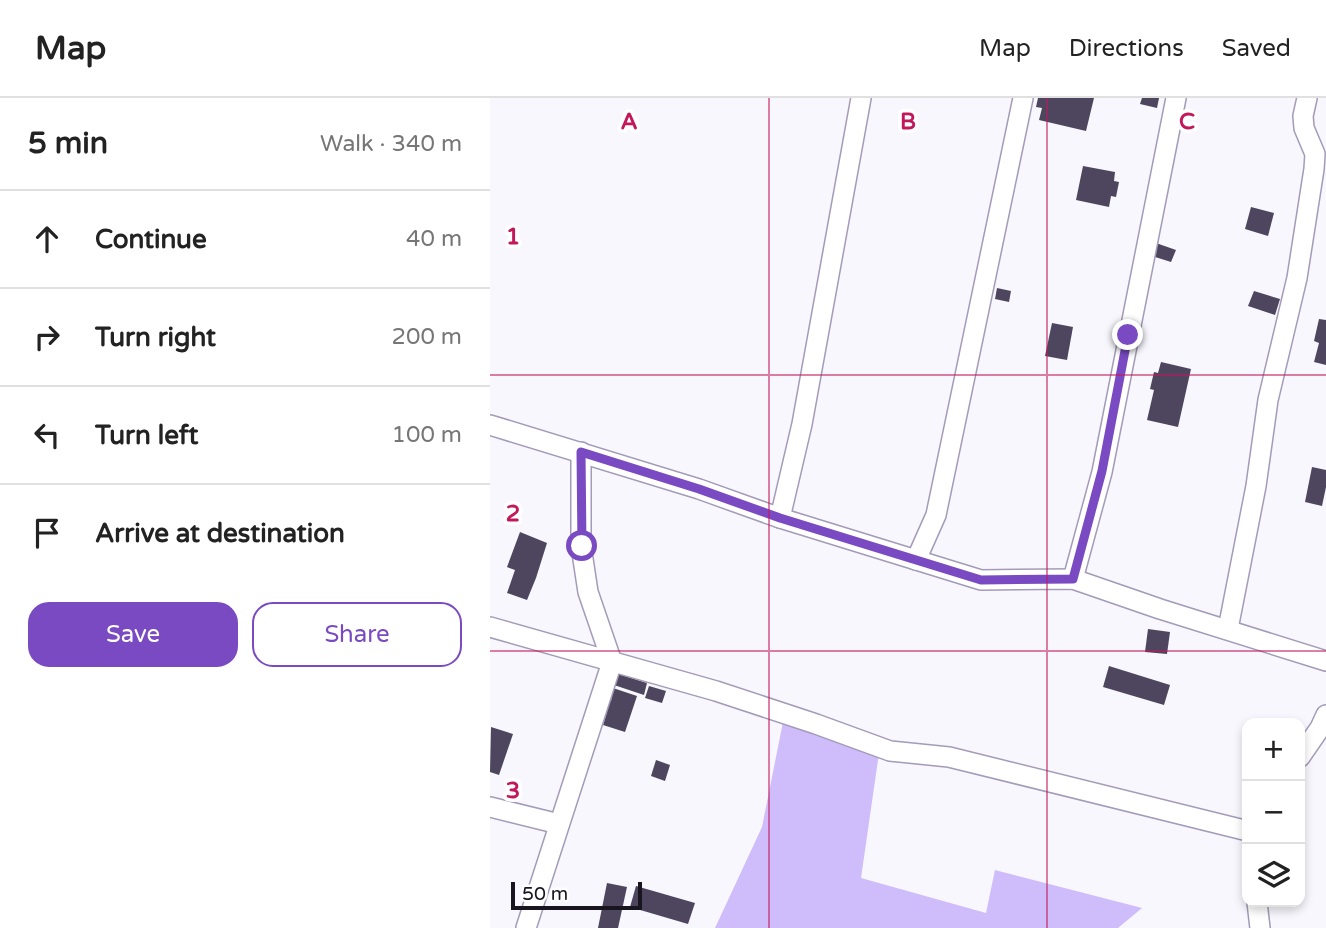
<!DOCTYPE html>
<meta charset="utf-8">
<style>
:root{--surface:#fff;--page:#f2f2f2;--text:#222;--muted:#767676;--line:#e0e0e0;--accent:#7a4ac2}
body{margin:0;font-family:"Varela Round",sans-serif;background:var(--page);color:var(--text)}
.controls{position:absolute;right:21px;bottom:21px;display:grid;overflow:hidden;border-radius:14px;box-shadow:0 4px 10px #0003}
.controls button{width:63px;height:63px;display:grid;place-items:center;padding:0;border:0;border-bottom:2px solid var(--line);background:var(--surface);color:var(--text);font:35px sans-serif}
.scale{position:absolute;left:21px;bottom:18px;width:131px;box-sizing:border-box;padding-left:7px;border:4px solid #18151f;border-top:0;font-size:19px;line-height:24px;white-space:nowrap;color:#18151f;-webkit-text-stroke:5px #fff;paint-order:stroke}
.stop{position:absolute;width:21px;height:21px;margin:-16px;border:5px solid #7a4ac2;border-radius:50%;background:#fff}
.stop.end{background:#7a4ac2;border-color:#fff;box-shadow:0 2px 7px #0008}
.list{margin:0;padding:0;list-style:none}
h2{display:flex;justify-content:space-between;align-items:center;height:91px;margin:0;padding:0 28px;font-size:30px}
h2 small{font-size:23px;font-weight:400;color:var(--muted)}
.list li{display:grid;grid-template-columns:46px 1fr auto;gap:21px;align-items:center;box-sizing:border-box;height:98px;padding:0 28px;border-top:2px solid var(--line)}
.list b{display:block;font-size:26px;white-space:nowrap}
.list em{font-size:23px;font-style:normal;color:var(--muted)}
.actions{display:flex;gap:14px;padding:21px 28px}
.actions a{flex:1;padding:16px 0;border:2px solid var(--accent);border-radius:21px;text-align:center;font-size:24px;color:var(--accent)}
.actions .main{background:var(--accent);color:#fff}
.icon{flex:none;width:38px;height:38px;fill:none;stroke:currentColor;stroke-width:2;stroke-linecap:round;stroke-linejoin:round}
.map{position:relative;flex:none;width:836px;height:830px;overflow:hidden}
header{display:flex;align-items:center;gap:42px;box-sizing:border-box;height:98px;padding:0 35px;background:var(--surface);border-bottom:2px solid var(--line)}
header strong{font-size:33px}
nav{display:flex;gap:38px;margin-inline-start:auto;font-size:24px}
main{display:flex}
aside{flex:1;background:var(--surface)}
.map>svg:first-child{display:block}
.green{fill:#cfbcfa}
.building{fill:#4d465e}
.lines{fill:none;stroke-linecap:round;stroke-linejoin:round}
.minor-casing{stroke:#a39bb8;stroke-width:22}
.minor{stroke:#fff;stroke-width:19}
.route{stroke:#7a4ac2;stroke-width:9}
.grid{fill:none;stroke:#c2185b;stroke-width:2;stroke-opacity:0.55}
.grid-label{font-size:23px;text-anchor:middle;font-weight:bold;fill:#c2185b;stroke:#fff;stroke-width:7;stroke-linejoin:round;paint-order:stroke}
</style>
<header>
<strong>Map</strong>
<nav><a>Map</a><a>Directions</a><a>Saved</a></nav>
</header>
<main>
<aside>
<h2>5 min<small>Walk · 340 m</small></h2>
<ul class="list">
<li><svg class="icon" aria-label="ahead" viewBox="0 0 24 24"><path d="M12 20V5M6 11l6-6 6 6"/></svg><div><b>Continue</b></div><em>40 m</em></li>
<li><svg class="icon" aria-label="right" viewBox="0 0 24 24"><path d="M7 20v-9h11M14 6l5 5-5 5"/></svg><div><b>Turn right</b></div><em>200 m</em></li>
<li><svg class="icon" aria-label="left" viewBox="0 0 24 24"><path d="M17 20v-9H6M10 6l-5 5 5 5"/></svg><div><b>Turn left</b></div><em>100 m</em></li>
<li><svg class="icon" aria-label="arrive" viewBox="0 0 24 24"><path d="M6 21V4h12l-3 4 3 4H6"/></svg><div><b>Arrive at destination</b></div></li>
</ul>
<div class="actions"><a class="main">Save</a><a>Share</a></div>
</aside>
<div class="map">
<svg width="836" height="830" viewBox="0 0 836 830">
<rect width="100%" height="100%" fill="#f8f7fd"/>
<!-- green -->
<polygon class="green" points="293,624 389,655 371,780 496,815 505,772 652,810 628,830 225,830 272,729"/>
<!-- building -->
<g class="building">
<polygon points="548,0 604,0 596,33 549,22 552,10 546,9"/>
<polygon points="652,0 669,0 667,10 650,6"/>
<polygon points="593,68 625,74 624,83 629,84 626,99 621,98 619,109 586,102"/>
<polygon points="761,109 784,115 778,138 755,131"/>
<polygon points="666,145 686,152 681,164 662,158"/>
<polygon points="507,190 521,193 519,204 505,201"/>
<polygon points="764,193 790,201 785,217 758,208"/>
<polygon points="829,221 836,222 836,267 824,264 829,245 824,243"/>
<polygon points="562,225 583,229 577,262 555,258"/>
<polygon points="671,264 701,271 688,329 657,322 664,292 660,291 664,274 668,275"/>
<polygon points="822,369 836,372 836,389 832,408 815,404"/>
<polygon points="30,434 57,445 46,480 37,502 17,495 25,472 17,469"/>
<polygon points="658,531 680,534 677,556 655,554"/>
<polygon points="619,568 680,587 674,607 613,589"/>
<polygon points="128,576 157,585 154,597 124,587"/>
<polygon points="159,588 176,593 172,605 155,600"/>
<polygon points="123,590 147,598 135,634 113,627 117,614 118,602 121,603 122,597 120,596"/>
<polygon points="1,629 23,636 9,677 0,674"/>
<polygon points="166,662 180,667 175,683 161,678"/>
<polygon points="117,785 137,789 128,830 108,830"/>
<polygon points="146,788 205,805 198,826 140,809"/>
</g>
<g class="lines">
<defs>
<g id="minor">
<polyline points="0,327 209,391 290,420 491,482 583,481 670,511 836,563"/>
<polyline points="290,420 312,326 371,0"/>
<polyline points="426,462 446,417 533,0"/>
<polyline points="583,481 612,374 686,0"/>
<polyline points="0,529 226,593 326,626 400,653 459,659 754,732"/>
<polyline points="738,531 766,388 778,302 807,180 824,71 825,56 814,30 813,18 817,0"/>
<polyline points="810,659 830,630 836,617"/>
<polyline points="0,709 69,726"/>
<polyline points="767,804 770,830"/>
<polyline points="36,830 122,564 98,494 91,448 91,354"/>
</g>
</defs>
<!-- minor casing -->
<use href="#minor" class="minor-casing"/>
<!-- minor -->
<use href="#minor" class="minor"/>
</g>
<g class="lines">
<!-- route -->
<polyline class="route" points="92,448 91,354 209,391 290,420 491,482 583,481 612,373 638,237"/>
</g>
<!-- grid -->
<path class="grid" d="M279,0V830M557,0V830M0,277H836M0,553H836"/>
<g class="grid-label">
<text x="139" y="31">A</text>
<text x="418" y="31">B</text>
<text x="697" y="31">C</text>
<text x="23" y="146">1</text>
<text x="23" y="423">2</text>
<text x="23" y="700">3</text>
</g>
</svg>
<div class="controls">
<button>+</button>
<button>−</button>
<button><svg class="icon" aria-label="layers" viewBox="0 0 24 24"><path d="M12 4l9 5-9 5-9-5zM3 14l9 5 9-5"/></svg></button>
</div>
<div class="scale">50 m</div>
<div class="stop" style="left:92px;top:448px"></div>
<div class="stop end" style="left:638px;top:237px"></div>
</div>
</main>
